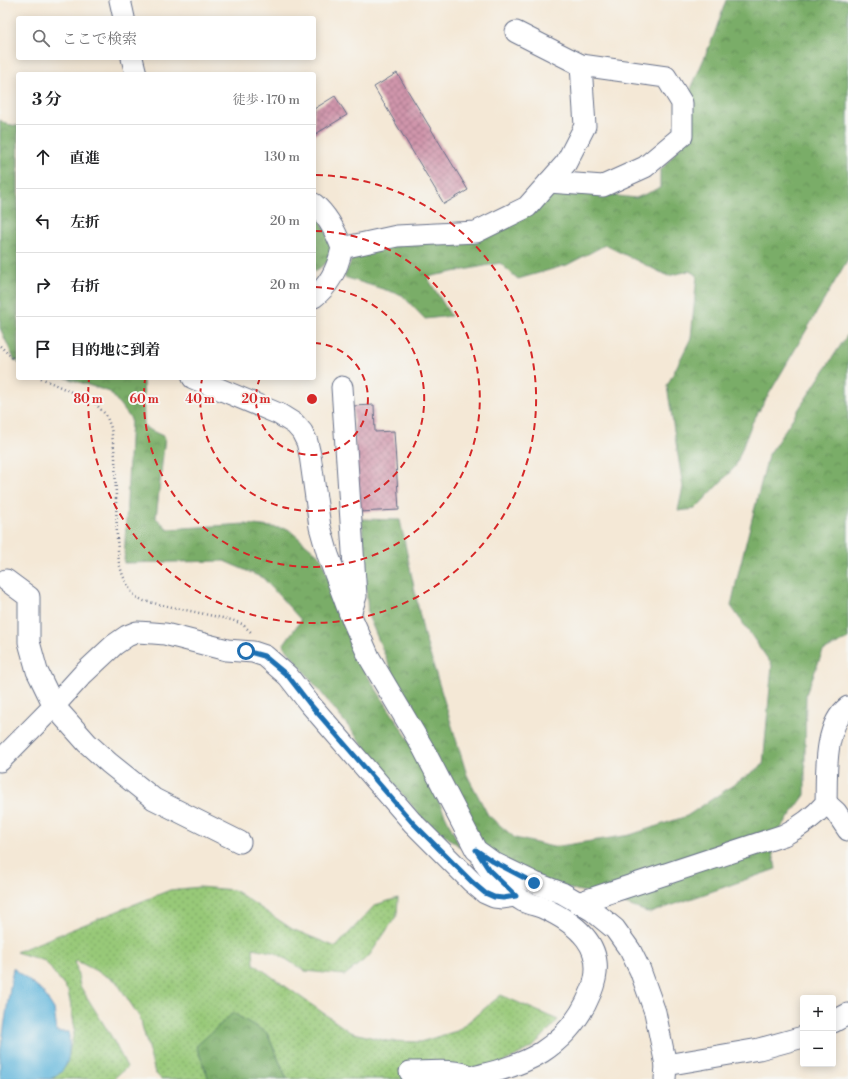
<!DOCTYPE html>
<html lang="ja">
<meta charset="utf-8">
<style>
:root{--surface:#fff;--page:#f6f6f6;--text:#202124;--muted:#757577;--line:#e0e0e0}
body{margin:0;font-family:"Libre Bodoni","Noto Serif JP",serif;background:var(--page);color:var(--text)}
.controls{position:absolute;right:12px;bottom:12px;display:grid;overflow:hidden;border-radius:4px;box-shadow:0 2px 10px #0003}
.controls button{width:36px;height:36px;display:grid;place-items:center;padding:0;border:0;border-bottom:1px solid var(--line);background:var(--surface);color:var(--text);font:20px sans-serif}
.stop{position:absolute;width:12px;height:12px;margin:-9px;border:3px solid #1f6fb2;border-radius:50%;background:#fff}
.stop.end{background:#1f6fb2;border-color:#fff;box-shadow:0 1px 4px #0008}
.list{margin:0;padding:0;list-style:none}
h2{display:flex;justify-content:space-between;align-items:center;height:52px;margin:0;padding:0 16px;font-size:17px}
h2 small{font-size:13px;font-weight:400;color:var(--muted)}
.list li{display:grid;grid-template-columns:26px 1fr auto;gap:12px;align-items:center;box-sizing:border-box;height:64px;padding:0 16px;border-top:1px solid var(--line)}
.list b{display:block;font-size:15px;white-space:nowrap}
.list em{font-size:13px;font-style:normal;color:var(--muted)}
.icon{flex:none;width:22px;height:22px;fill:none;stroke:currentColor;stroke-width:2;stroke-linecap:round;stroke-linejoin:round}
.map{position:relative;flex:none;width:848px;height:1079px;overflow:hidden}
.search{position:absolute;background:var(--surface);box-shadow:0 2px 10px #0003;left:16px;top:16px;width:300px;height:44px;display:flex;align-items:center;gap:10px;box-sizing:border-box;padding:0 14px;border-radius:4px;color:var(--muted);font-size:15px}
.panel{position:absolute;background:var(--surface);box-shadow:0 2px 10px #0003;left:16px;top:72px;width:300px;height:308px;border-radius:4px}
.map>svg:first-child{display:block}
.grass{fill:url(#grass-dots);stroke:#5a7c6b}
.forest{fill:url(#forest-crowns);stroke:#4a6e63}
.water{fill:#60b6dc;stroke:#3e729d}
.building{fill:url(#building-cross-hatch)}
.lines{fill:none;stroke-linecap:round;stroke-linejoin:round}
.minor-casing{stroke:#677088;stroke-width:23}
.path{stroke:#677088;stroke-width:2.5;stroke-dasharray:1 3;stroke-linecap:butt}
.minor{stroke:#fff;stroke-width:21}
.route{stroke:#1f6fb2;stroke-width:5}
.ring{fill:none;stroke:#d62828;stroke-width:2;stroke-dasharray:7 5}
.centre{fill:#d62828;stroke:#f6f6f2;stroke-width:2}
.ring-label{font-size:12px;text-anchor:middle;font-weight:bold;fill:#d62828;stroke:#f6f6f2;stroke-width:4;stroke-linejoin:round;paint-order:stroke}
</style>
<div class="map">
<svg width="848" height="1079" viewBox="0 0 848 1079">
<defs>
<pattern id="grass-dots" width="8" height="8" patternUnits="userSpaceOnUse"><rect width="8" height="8" fill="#98c978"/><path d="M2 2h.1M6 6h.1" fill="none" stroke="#7ba466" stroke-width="1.8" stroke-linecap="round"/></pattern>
<pattern id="forest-crowns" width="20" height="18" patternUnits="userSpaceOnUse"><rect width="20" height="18" fill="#7aad68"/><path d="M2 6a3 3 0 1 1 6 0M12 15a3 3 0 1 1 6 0" fill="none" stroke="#638d59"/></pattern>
<pattern id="building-cross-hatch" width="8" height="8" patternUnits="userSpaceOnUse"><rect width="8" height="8" fill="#d095ab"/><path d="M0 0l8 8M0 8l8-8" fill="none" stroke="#a87a8e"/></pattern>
</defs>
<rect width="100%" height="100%" fill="#f6f6f2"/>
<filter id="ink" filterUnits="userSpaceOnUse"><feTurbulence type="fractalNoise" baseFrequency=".025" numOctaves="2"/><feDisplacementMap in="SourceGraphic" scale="8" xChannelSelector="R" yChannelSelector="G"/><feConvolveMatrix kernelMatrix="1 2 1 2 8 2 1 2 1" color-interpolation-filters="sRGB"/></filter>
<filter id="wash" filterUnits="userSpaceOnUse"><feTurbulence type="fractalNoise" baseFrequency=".012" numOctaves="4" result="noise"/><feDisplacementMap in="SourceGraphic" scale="16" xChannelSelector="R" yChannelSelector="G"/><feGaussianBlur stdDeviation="0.9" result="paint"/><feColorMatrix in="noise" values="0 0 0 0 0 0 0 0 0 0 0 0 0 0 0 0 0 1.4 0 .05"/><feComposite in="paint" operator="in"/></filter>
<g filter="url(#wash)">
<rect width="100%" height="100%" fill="#f4e8d6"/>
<!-- grass -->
<polygon class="grass" points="199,887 234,890 292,929 336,947 375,905 398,898 397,915 369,956 345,975 305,971 276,953 253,948 254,964 350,1032 387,1041 420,1042 457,1031 501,995 558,1020 533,1047 471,1079 287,1079 267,1033 196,1046 209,1079 161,1079 155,1073 140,1018 116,981 75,960 80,986 111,1036 127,1067 113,1079 41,1079 66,1064 75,1029 68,991 45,961 16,952 170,890"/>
<!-- forest -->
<g class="forest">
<polygon points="726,0 848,0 848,259 752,423 735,467 695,509 678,511 683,487 667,386 691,338 697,275 689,271 668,276 605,245 567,265 518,279 500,263 427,277 451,316 425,319 402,295 344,277 353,257 402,242 521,218 559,192 599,194 636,198 660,188 660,171 684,142 689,124 691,89 714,35"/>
<polygon points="0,120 6,124 18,126 18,362 15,361 0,328"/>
<polygon points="314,207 335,250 333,258 314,272"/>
<polygon points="848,334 848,639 823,651 806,694 805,753 805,795 771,842 776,869 650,913 597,894 544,884 477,849 400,691 368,615 362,519 400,520 424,635 467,775 488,815 515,838 553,847 630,835 687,816 763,765 772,665 731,606 739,570 768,456"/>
<polygon points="66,378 143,378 144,427 165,437 156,518 168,529 245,524 288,529 321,557 358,661 414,748 460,847 420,816 283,645 301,620 263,578 224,561 124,563 131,419 110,392"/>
<polygon points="233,1013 267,1033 287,1079 209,1079 196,1046"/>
</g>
<!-- water -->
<path class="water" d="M13,968L43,992L54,1009L57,1032H69C69,1052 72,1070 50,1079H0V1054Z"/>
<g id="blocks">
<!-- building -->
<g class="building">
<polygon points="397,73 468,190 444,204 374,87"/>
<polygon points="335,96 347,115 314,135 314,109"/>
<polygon points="374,405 375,432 394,431 399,510 358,512 353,406"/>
</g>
</g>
</g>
<g filter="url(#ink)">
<use href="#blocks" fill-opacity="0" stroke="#677088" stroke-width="1"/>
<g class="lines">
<defs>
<g id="minor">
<polyline points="120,0 124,18"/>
<polyline points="516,32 581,65 666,77 682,103 682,136 645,167 603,186 549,182"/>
<polyline points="132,58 136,74"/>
<path d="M314,204C327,215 336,232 342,248"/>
<path d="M314,297C330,285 338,267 342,248L397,236L476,232L527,207L566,163L585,126L581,65"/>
<polyline points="193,378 279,414 295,424 302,432 307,442 310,455 320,527 328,555 350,614 369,657 423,748 476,850 494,863 535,883 562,893 593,911 615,929 630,950 640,970 655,1012 666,1065 665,1079"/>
<polyline points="342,387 356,596 350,614"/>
<polyline points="6,580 29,597 29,642 37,671 54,706 87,743 109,763 154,799 240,842"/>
<polyline points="0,761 54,706 83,674 114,645 127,636 137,632 153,633 165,634 227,650 253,652 265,656 288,676 309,703 412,822 472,882 485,893 494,897 503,898 515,896"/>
<polyline points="826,803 836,812 848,830"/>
<path d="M578,903L784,835C800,827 814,817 826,803C827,775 823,726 848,707"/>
<polyline points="833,1022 848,1014"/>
<polyline points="666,1065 759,1049 803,1037"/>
<path d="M410,1072C426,1072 459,1068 472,1077"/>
<path d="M468,1079C473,1076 479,1076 485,1074C505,1069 525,1063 542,1052C565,1037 581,1017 591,992C609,948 577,923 541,907C535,905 529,904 523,901C507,892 493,876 483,861"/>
</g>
</defs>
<!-- minor casing -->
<use href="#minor" class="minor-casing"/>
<!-- path -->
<g class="path">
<polyline points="0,346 18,363"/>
<polyline points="41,378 95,403 106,415 111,428 115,456 117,538 119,563 123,576 130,590 136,597 144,601 232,620 242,624 252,633"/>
</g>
<!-- minor -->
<use href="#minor" class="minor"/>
</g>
</g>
<g class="lines" filter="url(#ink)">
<!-- route -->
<polyline class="route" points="246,651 264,656 288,676 309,703 412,822 472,882 485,893 494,897 503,898 516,896 489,870 476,850 494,862 534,883"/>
</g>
<!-- distance rings -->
<g class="ring">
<path d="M314 343A56 56 0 1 1 260 378"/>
<path d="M315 287A112 112 0 1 1 202 379"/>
<path d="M315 231A168 168 0 1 1 145 379"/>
<path d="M316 175A224 224 0 1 1 89 379"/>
</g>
<circle cx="312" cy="399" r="6" class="centre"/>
<g class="ring-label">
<text x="88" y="403">80 m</text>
<text x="144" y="403">60 m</text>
<text x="200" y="403">40 m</text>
<text x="256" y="403">20 m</text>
</g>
</svg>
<div class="controls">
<button>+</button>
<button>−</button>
</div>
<div class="stop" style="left:246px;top:651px"></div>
<div class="stop end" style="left:534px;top:883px"></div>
<div class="search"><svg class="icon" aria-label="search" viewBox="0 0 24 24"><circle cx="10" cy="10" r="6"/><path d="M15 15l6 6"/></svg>ここで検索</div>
<section class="panel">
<h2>3 分<small>徒歩 · 170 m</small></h2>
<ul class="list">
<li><svg class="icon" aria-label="ahead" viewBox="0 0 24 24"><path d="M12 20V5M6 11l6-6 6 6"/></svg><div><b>直進</b></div><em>130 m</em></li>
<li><svg class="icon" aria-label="left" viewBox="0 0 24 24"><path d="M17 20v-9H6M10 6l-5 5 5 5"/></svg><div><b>左折</b></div><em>20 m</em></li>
<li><svg class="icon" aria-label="right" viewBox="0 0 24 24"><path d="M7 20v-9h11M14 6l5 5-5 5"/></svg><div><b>右折</b></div><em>20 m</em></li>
<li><svg class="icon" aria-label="arrive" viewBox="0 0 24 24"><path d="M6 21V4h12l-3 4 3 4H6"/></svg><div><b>目的地に到着</b></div></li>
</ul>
</section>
</div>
